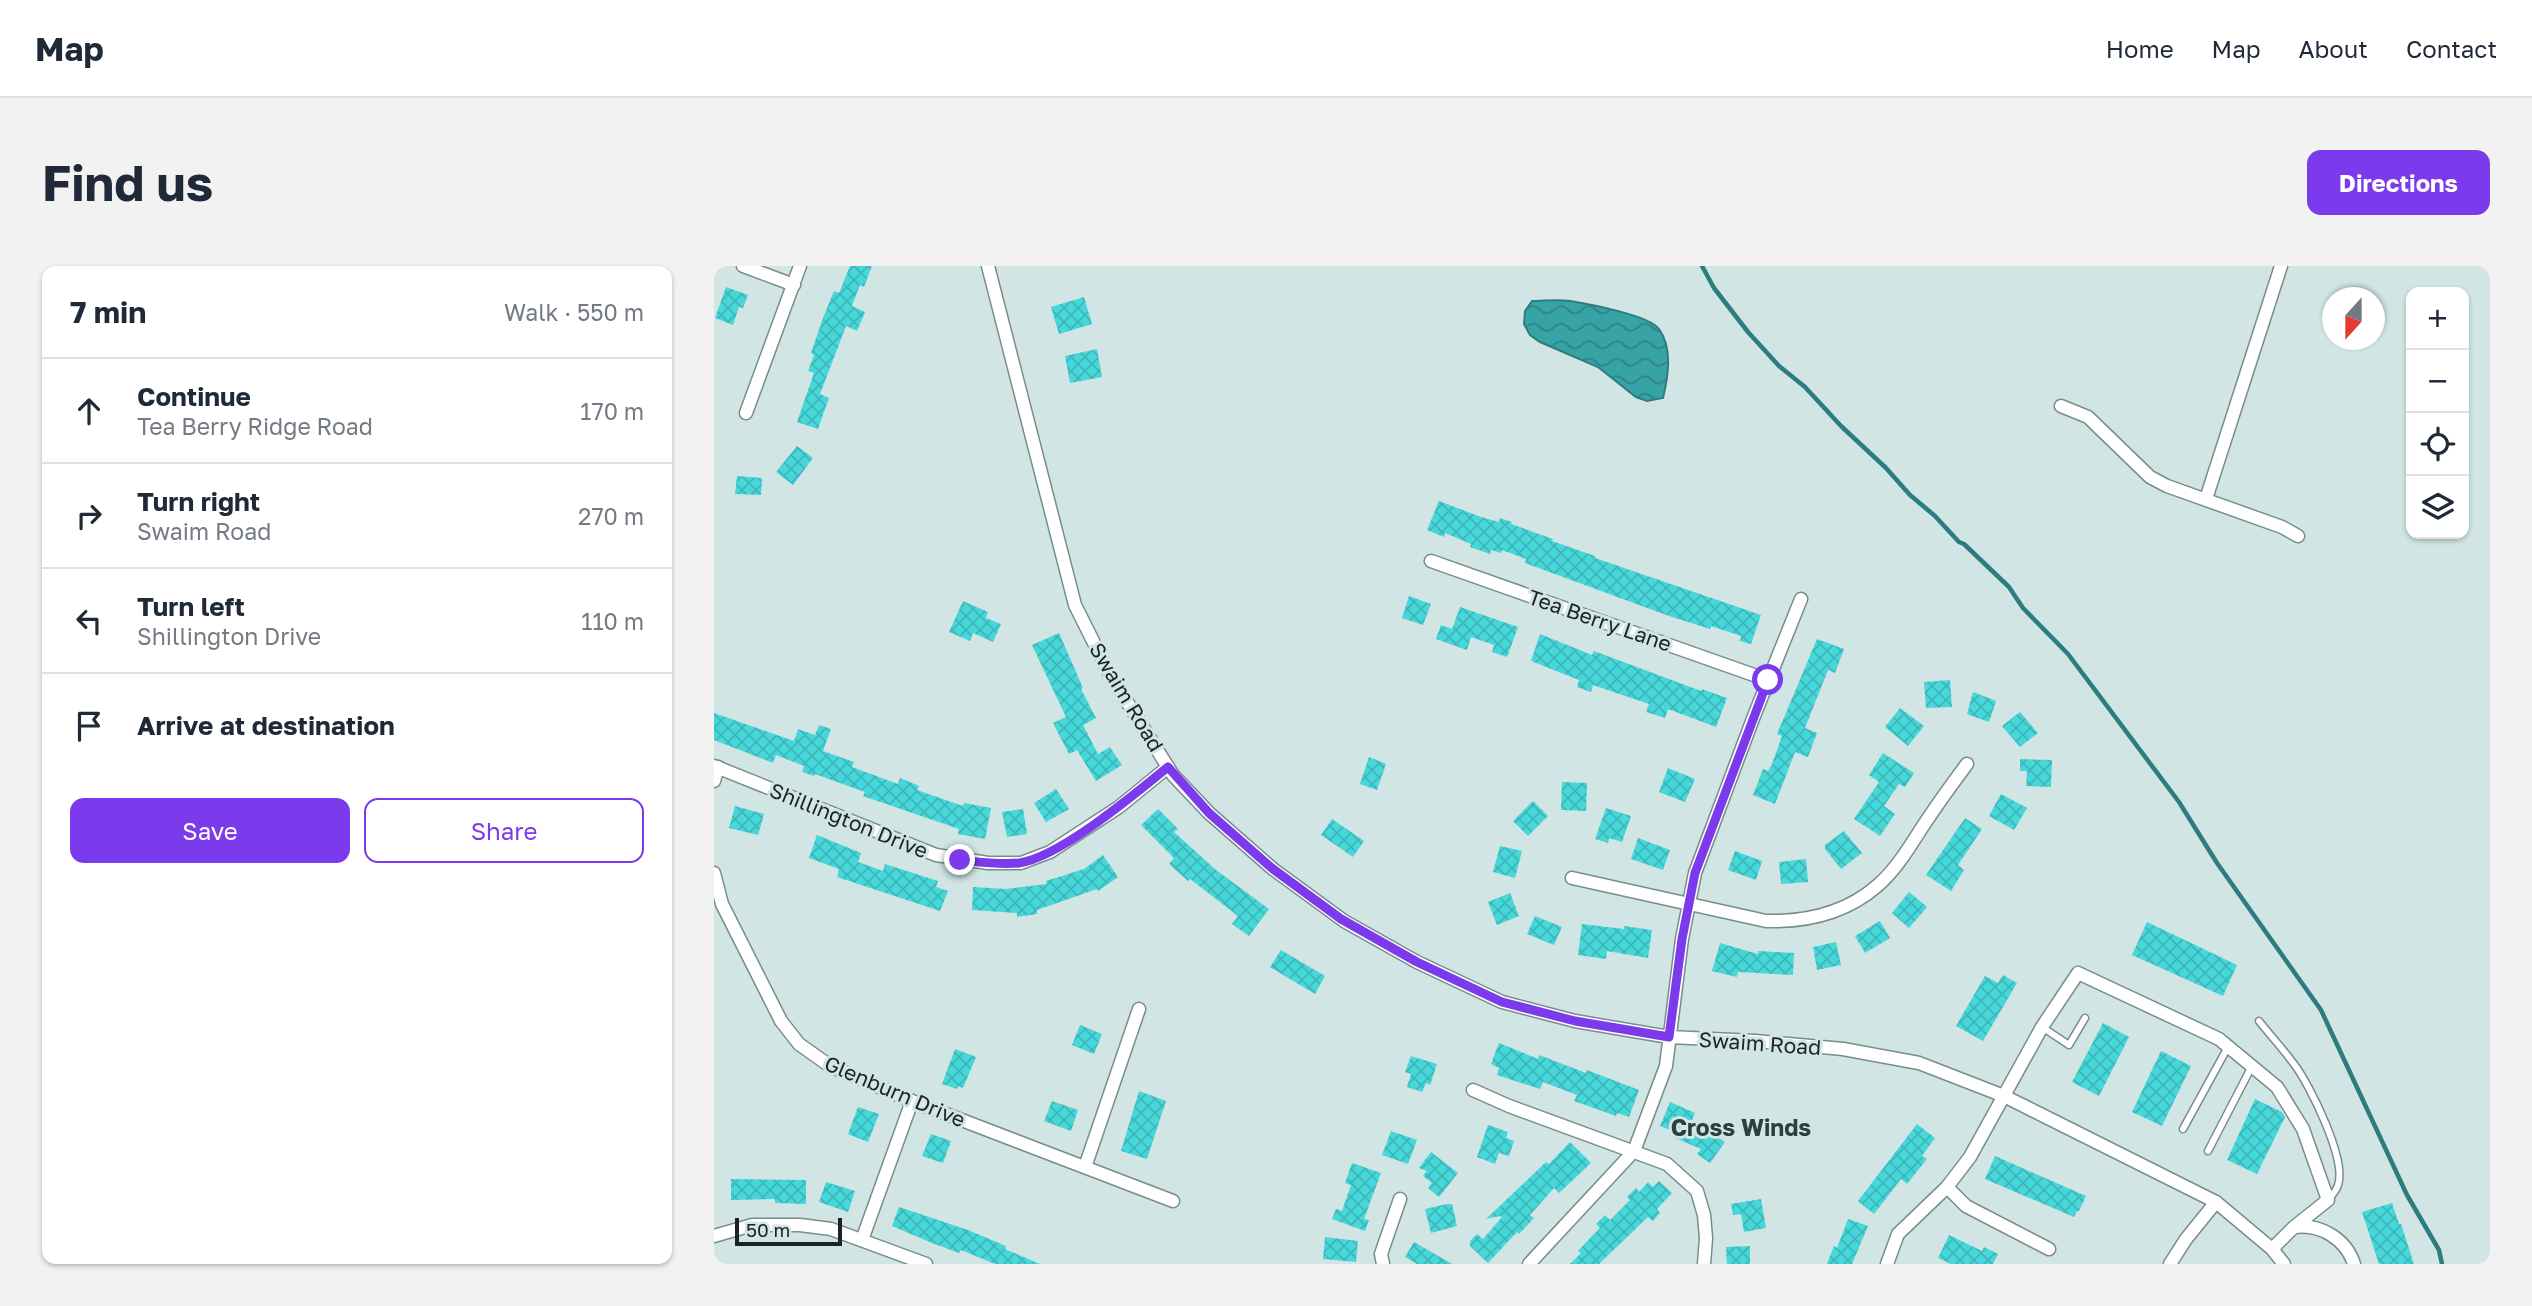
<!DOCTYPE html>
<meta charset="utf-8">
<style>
:root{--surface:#fff;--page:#f2f2f3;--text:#1f2937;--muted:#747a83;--line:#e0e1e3;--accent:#7c3aed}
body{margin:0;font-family:"Golos Text",sans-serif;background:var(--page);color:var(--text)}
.controls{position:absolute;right:21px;top:21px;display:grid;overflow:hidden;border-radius:14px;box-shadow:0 2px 5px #0004}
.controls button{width:63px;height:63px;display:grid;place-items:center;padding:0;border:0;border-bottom:2px solid var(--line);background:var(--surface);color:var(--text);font:35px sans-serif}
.compass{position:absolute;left:1608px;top:21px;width:63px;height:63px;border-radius:50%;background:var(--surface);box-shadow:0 2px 5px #0004;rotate:201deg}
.scale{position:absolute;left:21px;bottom:18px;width:107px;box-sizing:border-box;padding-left:7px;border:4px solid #1b2323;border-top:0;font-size:19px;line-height:24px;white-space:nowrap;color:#1b2323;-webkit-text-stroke:5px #d1e5e5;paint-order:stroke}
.stop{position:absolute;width:21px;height:21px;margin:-16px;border:5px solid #7c3aed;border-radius:50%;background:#fff}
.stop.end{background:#7c3aed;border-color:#fff;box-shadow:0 2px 7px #0008}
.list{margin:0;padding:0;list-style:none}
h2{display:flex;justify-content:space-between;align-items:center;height:91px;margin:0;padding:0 28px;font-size:30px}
h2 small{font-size:23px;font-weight:400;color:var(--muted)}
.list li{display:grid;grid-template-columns:46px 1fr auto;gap:21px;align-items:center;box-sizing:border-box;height:105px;padding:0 28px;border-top:2px solid var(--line)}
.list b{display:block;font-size:26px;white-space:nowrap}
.list p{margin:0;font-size:23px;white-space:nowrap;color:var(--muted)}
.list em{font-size:23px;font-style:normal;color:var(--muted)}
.actions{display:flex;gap:14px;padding:21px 28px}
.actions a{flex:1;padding:16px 0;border:2px solid var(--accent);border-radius:14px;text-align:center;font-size:24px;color:var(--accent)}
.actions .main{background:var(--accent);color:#fff}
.icon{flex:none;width:38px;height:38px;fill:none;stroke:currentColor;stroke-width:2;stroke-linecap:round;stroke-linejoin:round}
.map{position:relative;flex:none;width:1776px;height:998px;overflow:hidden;border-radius:14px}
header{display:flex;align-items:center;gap:42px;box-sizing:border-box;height:98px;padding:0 35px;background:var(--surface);border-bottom:2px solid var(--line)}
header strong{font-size:33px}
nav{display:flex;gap:38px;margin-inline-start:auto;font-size:24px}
.intro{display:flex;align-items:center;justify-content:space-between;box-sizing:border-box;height:168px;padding:0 42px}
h1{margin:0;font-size:49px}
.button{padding:18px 32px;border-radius:14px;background:var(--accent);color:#fff;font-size:24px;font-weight:700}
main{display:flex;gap:42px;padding:0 42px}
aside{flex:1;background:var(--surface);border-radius:14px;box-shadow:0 2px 5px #0004}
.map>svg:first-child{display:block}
.water{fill:url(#water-waves);stroke:#2e7d7e;stroke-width:2}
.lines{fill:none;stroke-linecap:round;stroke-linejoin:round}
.stream{stroke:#2e7d7e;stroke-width:4.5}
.building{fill:url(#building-cross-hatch)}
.lane-casing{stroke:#798c8c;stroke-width:9}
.street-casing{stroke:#798c8c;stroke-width:15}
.lane{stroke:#fff;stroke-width:6}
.street{stroke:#fff;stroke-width:12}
.route{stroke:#7c3aed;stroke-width:9}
.labels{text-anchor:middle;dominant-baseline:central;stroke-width:6;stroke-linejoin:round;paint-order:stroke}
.street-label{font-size:21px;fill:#1b2323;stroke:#d1e5e5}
.neighbourhood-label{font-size:23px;font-weight:bold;fill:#2d3e3e;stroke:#d1e5e5}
</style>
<header>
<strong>Map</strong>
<nav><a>Home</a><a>Map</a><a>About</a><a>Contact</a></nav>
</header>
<div class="intro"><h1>Find us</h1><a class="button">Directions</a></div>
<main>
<aside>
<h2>7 min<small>Walk · 550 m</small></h2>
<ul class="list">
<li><svg class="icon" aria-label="ahead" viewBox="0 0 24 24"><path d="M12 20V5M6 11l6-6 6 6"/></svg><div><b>Continue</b><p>Tea Berry Ridge Road</p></div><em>170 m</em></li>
<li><svg class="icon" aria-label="right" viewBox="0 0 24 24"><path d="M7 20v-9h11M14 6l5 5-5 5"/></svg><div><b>Turn right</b><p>Swaim Road</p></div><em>270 m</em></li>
<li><svg class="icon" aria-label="left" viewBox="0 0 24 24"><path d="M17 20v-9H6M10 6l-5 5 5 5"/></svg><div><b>Turn left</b><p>Shillington Drive</p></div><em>110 m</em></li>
<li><svg class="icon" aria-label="arrive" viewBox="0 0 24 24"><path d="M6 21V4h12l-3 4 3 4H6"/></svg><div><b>Arrive at destination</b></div></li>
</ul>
<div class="actions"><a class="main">Save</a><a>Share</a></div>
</aside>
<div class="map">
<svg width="1776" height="998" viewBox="0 0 1776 998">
<defs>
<pattern id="water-waves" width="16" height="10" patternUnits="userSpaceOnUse" patternTransform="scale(1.75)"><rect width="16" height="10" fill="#36a3a5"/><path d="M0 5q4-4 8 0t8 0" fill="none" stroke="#2d8486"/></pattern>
<pattern id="building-cross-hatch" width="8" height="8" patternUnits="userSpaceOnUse" patternTransform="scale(1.75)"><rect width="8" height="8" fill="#46d7d9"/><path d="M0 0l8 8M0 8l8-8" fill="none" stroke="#3db8ba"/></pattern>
</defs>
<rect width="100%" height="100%" fill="#d1e5e5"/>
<!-- water -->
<path class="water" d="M818,35C830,35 844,33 856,35C874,38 935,49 945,63C959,82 954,111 949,132L933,135L922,131L884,101L826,76L816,69L810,58L811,45Z"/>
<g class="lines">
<!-- stream -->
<polyline class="stream" points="988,0 1000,22 1034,66 1065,100 1091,121 1127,160 1172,202 1196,229 1221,250 1245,276 1250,278 1295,321 1309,342 1354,388 1465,536 1503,597 1607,744 1693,929 1725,984 1728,998"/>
</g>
<!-- building -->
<g class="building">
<polygon points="136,0 158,0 150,21 146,19 138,40 151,46 143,65 132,60 106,128 115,132 104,163 83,156 100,107 94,105 100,89 97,87 109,52 120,25 125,27"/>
<polygon points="12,21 34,29 29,42 25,41 19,59 1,52"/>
<polygon points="370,31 378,58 345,68 337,41"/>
<polygon points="383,83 388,111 356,117 351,90"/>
<polygon points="83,180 99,192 79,219 62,206"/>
<polygon points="23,210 48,212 47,229 21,228"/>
<polygon points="725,235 767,251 785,256 786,252 798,256 797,258 839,273 838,275 881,290 881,292 1047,349 1037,378 1026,375 1027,370 997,360 996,363 955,350 811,297 812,293 788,284 787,287 777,284 776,288 756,281 757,278 731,267 730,271 713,264"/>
<polygon points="695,330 717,338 709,359 688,352"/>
<polygon points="249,335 274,346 272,352 287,358 279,376 259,367 256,375 235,366"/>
<polygon points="746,341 804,361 793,391 778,386 780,379 757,371 753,384 722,373 727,359 738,363"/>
<polygon points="345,367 369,422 367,423 382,452 369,459 384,488 396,481 408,499 382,515 363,484 355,488 339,457 352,451 318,379"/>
<polygon points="826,368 878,389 880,385 987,425 988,423 1013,432 1002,461 954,443 951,452 932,446 935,438 879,419 877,426 863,421 865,414 817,395"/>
<polygon points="1103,373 1130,383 1121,407 1114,404 1091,462 1103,467 1094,491 1081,486 1061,538 1039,529 1049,503 1054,505 1058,498 1068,470 1063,468"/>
<polygon points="1236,414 1238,441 1212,442 1210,416"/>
<polygon points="1259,426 1282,435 1275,456 1253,448"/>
<polygon points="1186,442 1210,460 1194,480 1171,461"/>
<polygon points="1306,446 1324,467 1306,481 1288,460"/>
<polygon points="0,447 80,475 84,463 101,469 105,459 117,463 109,485 140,496 138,501 184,518 186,512 205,520 203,524 249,540 250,537 277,542 271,573 244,568 245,563 149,530 151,526 101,508 100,510 88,506 90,500 62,489 59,497 0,474"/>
<polygon points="1169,487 1200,507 1191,521 1185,518 1170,540 1181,548 1166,570 1140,553 1165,516 1155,509"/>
<polygon points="655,491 672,498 663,524 646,518"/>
<polygon points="1306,493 1338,494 1337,521 1312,520 1313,505 1306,505"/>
<polygon points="954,502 981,513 971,536 945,526"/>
<polygon points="848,516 873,517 872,545 847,544"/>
<polygon points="342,523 355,543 332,556 320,537"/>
<polygon points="1287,528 1313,542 1300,564 1275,550"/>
<polygon points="819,535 834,550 814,570 799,555"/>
<polygon points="21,540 50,548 44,569 15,562"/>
<polygon points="892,542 917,550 908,576 895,572 894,577 881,573"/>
<polygon points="309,543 313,568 293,571 288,546"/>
<polygon points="444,543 464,563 460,566 502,604 555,643 535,670 518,658 524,650 476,613 474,615 455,598 460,592 427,559"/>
<polygon points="1251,552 1268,563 1244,599 1250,604 1237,625 1212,609"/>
<polygon points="618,553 650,575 639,591 607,569"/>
<polygon points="1130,565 1148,587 1127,603 1111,583 1111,579"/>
<polygon points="103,569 147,587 144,596 169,605 171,598 224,615 222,621 234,625 226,645 123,611 125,603 95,592"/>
<polygon points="924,572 956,584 949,604 917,593"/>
<polygon points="786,580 808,585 801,612 779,606"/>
<polygon points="1021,585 1048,595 1042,614 1014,604"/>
<polygon points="389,589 404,611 384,625 383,623 323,644 323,648 303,651 303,647 258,644 259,621 292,623 333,618 332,615 370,603"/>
<polygon points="1092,593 1094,616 1067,618 1065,596"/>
<polygon points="1195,626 1213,641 1195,662 1178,647"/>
<polygon points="796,627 805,650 783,659 774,636"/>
<polygon points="821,650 848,661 840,679 813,668"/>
<polygon points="1166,655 1176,672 1151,687 1141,670"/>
<polygon points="1433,656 1523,699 1509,730 1418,689"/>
<polygon points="868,658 910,663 910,660 938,664 934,692 893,685 892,693 864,689"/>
<polygon points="1122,676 1127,699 1103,704 1099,681"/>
<polygon points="1006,677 1044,688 1044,685 1080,687 1079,709 1024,706 1023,711 998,705"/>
<polygon points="567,684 611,710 601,728 556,701"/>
<polygon points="1289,709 1303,717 1269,775 1242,760 1271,710 1284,717"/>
<polygon points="1389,757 1415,771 1385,830 1358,816"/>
<polygon points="366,759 388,768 380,788 358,779"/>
<polygon points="785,777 824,793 825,789 872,807 873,804 925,824 915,851 903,847 902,850 860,835 863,829 829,816 826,823 783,809 785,802 777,798"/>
<polygon points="241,783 262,791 249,822 244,820 243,823 228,818"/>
<polygon points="1447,785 1477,800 1448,860 1418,846"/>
<polygon points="697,790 723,798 716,819 712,817 708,826 693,821 697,808 691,806"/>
<polygon points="425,825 452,835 433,893 407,885"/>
<polygon points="1541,833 1568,846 1571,851 1543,908 1513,894"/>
<polygon points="338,835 364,844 357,865 330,855"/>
<polygon points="956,836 981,847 978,854 1011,876 996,897 983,888 987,883 959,871 961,866 946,860"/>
<polygon points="144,841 165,848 154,876 134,868"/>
<polygon points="1203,858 1221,872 1208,890 1213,893 1193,918 1187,913 1160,948 1144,935"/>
<polygon points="774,859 794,866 792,872 800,875 795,890 785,887 781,898 763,891"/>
<polygon points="677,865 703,874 694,898 668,889"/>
<polygon points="217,868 237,875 229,897 208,890"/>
<polygon points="856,876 877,897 845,927 840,922 816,949 820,952 805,968 803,966 774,997 756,980 756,975 763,968 769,973 788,951 786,950 772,953 832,896 835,898"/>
<polygon points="717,886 744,907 725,931 714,922 718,917 709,910 713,905 705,902"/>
<polygon points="1281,890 1372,930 1365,945 1363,945 1360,951 1271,913"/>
<polygon points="638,897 667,907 650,953 655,954 651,965 618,953 622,943 628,945 637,919 631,917"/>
<polygon points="17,913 92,914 92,938 61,937 61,933 17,934"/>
<polygon points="945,915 958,927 943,943 946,947 939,955 934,951 885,998 856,998 867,987 864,985 886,962 882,958 891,949 896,954 916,934 913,931 922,922 925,926 934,916 939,921"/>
<polygon points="112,916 141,925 134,946 105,936"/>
<polygon points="1047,933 1052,962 1030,966 1027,948 1019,949 1017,938"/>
<polygon points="1678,937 1685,958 1687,958 1700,998 1665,998 1648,946"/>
<polygon points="733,938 738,938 743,960 717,967 711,943"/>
<polygon points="185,941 254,964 292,980 291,983 326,998 281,998 247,984 245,987 218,977 178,960"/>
<polygon points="1134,953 1154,960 1138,998 1113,998 1120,980 1123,982"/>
<polygon points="1235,969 1268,985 1270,981 1284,988 1279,998 1237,998 1224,992"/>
<polygon points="611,971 644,975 642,996 609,993"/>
<polygon points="700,976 738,998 703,998 691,991"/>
<polygon points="1036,980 1036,998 1013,998 1012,981"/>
</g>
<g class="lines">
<defs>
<g id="lane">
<path d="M1545,755C1556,769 1569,783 1580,798C1596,819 1633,894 1624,919C1623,924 1618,929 1615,933"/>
<polyline points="1328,761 1355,779 1371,752"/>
<polyline points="1469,863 1514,781"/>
<polyline points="1494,885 1538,800"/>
</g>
<g id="street">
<polyline points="29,0 80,19"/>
<polyline points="274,0 361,339 396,409 459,509 495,547 559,603 630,655 703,696 788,736 861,755 955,771 1041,775 1129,783 1205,797 1290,830 1502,936 1558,983 1570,998"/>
<polyline points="1347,140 1374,151 1436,211 1453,220 1568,261 1584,270"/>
<polyline points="32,147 86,0"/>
<polyline points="1492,233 1567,0"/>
<polyline points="717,295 1054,414"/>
<polyline points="0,500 222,589 274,597 307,597 336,586 405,541 454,501"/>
<polyline points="0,515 4,501"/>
<polyline points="0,607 8,638 67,755 85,778 116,800 198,835 459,935"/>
<path d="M858,612L1052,655C1092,656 1132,647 1163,620C1182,604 1196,580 1209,560C1223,539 1238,518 1253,498"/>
<polyline points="759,824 795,840 953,898 983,925 990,949 992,972 990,998"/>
<polyline points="371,901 425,743"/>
<polyline points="1233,921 1252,940 1335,983"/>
<path d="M1581,961C1607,958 1632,973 1640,998"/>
<polyline points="0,970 38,959 86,959 117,963 212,998"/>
<polyline points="148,974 198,835"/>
<polyline points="669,998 667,988 686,933"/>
<polyline points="815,998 920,885 952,800 968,673 981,607 1040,450 1087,333"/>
<polyline points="1173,998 1184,968 1233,921 1256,891 1328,761 1364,707 1505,773 1563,821 1589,863 1614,934 1580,961 1558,983"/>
<polyline points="1456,998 1472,973 1502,936"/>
</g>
</defs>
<!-- lane casing -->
<use href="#lane" class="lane-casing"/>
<!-- street casing -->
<use href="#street" class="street-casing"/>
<!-- lane -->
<use href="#lane" class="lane"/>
<!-- street -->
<use href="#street" class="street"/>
</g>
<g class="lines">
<!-- route -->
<path class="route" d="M246,594C265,596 286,599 305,597C346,591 421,528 454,501L495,547L559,603L627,653L703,696L788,736L861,755L955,771L968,673L981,607L1054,414"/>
</g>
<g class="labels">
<!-- street labels -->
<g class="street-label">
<text transform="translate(886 354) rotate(19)">Tea Berry Lane</text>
<text transform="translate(413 431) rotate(59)">Swaim Road</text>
<text transform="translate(135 554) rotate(22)">Shillington Drive</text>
<text transform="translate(1046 777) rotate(4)">Swaim Road</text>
<text transform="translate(181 825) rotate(23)">Glenburn Drive</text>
</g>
<!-- neighbourhood labels -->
<g class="neighbourhood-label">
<text x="1027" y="861">Cross Winds</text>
</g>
</g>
</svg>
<div class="controls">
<button>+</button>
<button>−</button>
<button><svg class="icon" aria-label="locate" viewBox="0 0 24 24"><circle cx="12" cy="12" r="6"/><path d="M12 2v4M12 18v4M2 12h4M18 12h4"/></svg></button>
<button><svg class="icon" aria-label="layers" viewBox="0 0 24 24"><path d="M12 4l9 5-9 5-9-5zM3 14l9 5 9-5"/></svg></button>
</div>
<svg class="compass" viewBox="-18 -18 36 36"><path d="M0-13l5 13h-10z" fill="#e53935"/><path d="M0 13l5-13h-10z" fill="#747a83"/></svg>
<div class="scale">50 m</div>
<div class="stop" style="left:1054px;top:414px"></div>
<div class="stop end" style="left:246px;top:594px"></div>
</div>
</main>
